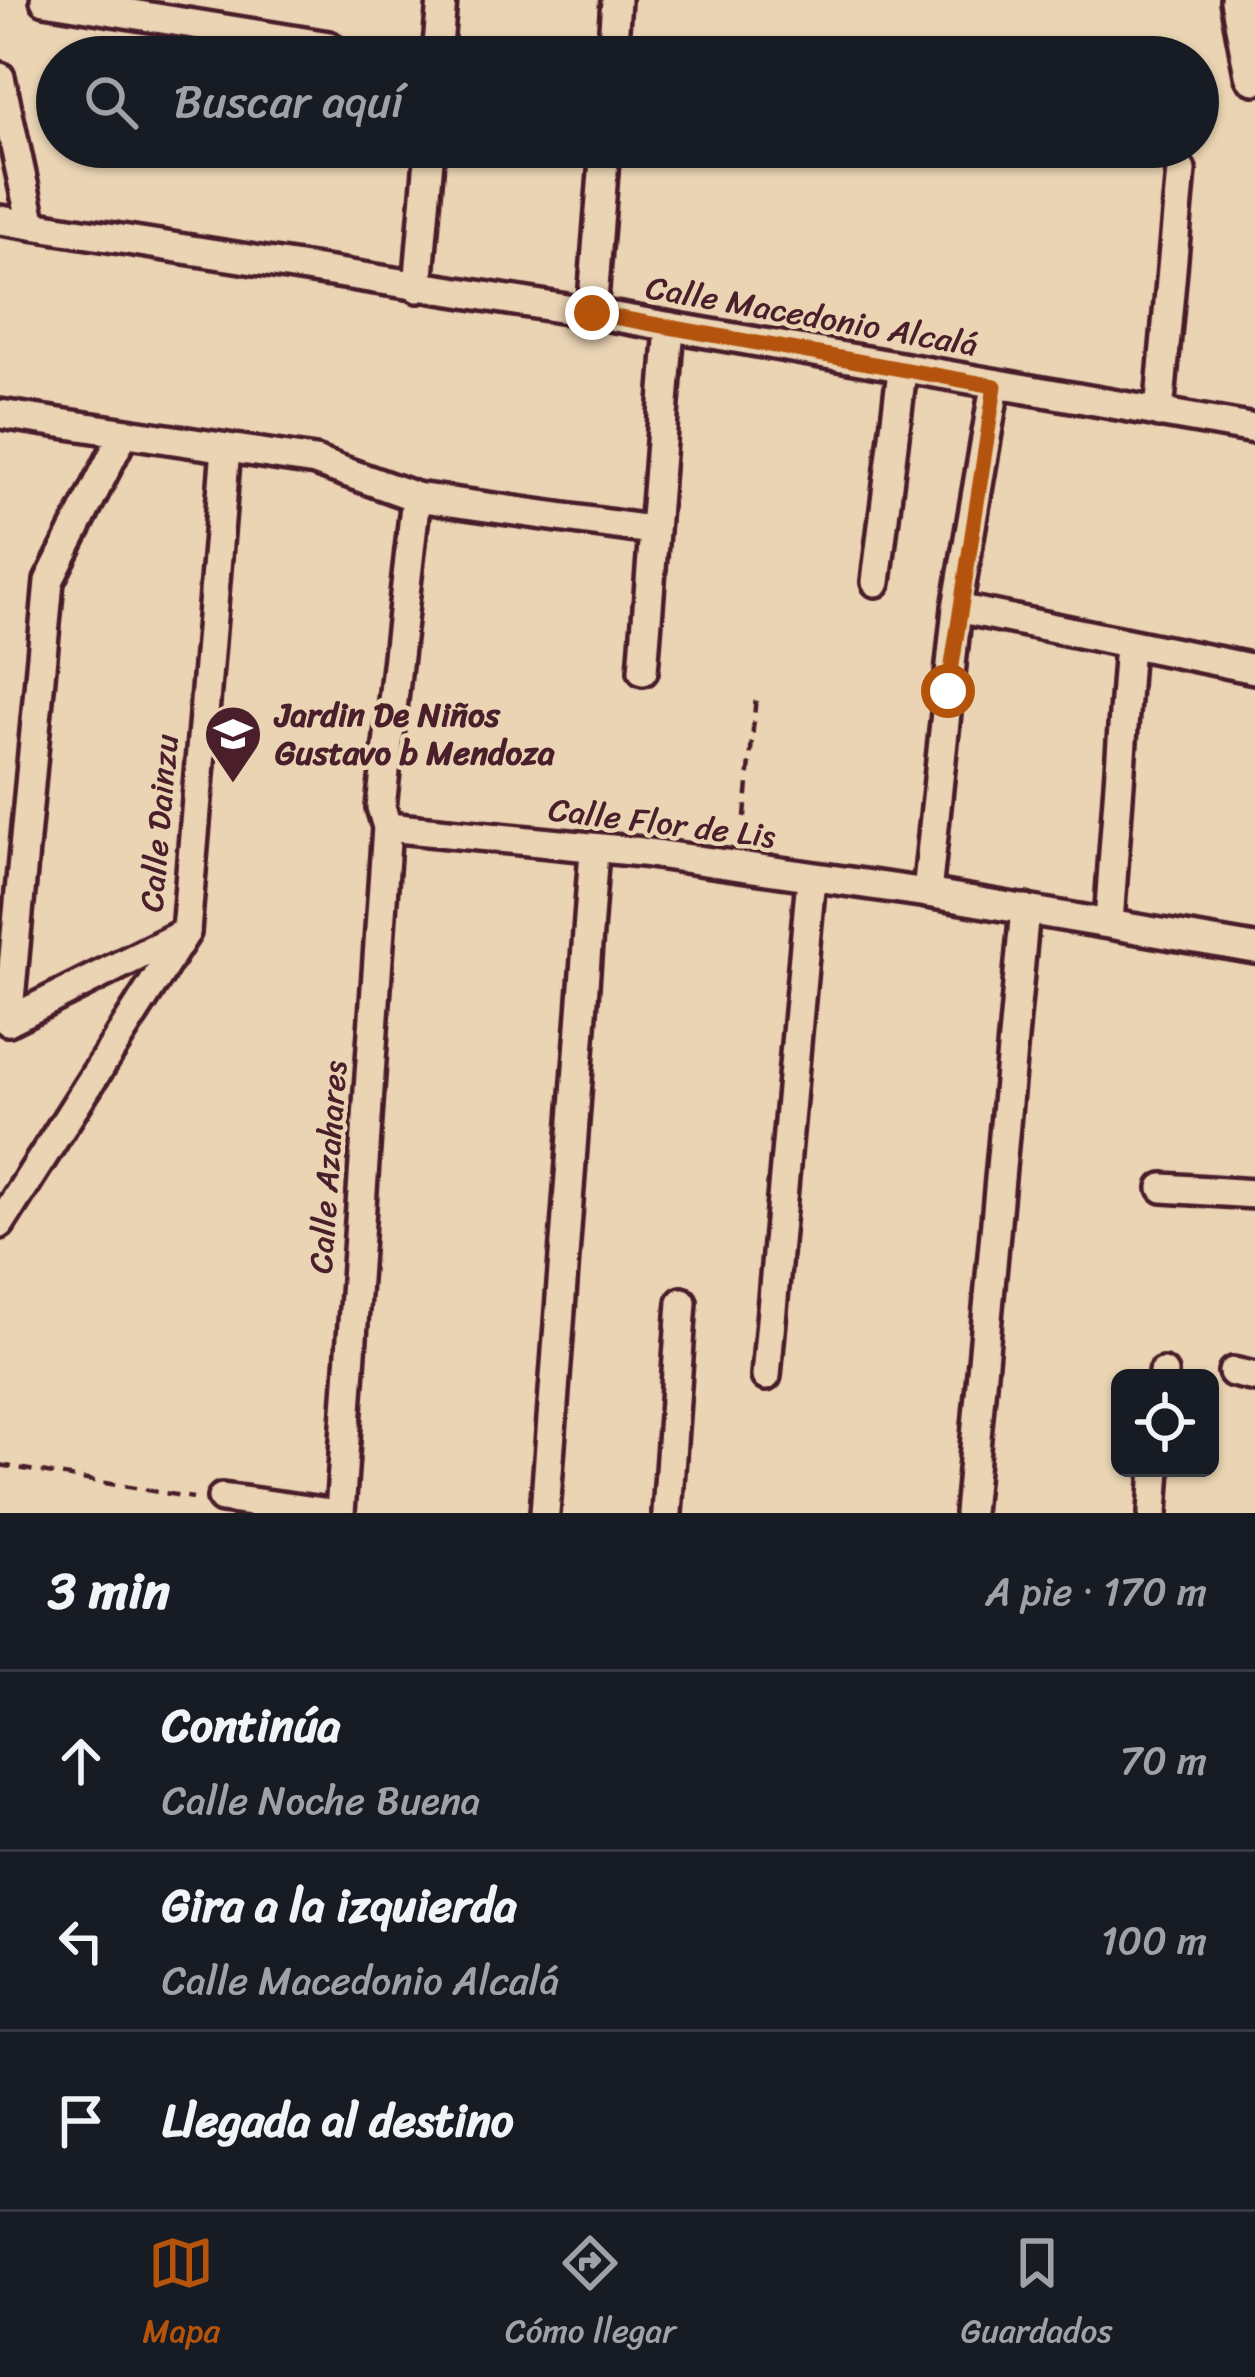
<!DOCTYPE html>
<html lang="es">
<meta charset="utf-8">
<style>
:root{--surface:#171b24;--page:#242831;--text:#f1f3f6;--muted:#9ea1a6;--line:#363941;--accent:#b45309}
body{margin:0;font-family:Sriracha,sans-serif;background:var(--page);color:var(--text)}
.controls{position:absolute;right:36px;bottom:36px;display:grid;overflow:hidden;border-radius:18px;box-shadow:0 3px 9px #0004}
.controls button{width:108px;height:108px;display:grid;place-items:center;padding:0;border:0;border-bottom:3px solid var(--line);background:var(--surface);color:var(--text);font:60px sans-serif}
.stop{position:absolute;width:36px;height:36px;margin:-27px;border:9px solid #b45309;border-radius:50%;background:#fff}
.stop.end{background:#b45309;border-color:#fff;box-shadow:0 3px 12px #0008}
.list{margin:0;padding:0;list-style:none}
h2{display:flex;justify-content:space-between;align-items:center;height:156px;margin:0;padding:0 48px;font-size:51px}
h2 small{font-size:39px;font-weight:400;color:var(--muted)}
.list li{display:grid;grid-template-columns:78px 1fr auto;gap:36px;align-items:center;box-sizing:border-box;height:180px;padding:0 48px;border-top:3px solid var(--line)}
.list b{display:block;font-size:45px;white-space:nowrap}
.list p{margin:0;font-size:39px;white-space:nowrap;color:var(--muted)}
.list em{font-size:39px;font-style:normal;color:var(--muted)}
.icon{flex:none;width:66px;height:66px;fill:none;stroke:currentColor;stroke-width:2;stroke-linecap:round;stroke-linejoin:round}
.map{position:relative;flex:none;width:1255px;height:1513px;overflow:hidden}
.search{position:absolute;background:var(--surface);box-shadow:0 3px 9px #0004;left:36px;right:36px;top:36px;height:132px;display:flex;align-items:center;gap:30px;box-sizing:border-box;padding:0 42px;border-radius:66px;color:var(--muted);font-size:45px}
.sheet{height:696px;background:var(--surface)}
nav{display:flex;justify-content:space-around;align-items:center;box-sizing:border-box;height:168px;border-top:3px solid var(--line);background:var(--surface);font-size:33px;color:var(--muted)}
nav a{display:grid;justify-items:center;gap:6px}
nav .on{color:var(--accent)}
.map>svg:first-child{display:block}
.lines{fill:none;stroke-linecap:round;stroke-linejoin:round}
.street-casing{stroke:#4a1f2b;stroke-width:36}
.secondary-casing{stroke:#4a1f2b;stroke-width:48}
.path{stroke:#4a1f2b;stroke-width:4.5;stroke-dasharray:12 9;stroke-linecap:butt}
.street{stroke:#ead4b3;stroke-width:27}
.secondary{stroke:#ead4b3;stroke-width:39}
.route{stroke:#b45309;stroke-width:15}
.labels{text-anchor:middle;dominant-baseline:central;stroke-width:9;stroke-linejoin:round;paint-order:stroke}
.street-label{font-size:33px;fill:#4a1f2b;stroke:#ead4b3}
.poi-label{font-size:33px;font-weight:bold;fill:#4a1f2b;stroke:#ead4b3;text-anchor:start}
</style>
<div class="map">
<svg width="1255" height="1513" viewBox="0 0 1255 1513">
<rect width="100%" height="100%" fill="#ead4b3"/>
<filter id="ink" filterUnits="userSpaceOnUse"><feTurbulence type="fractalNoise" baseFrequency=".00833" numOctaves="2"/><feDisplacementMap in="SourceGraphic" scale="24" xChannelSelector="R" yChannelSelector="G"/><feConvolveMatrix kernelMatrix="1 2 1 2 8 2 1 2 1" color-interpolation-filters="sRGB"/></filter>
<g filter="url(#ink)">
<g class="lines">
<defs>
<g id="street">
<polyline points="45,0 329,46"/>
<polyline points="437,57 442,0"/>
<polyline points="612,57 616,0"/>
<polyline points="0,77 32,225"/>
<polyline points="0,220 592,313 1255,429"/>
<polyline points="418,288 430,147"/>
<polyline points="592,313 605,147"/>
<polyline points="1159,413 1181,170"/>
<polyline points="0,414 315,461 416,497 651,530"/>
<polyline points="876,582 902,371"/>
<polyline points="957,608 1255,669"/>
<polyline points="643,671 670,327"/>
<polyline points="387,827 642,852 927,893 1255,949"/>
<polyline points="927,893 957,608 995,386"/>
<polyline points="1109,922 1129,644"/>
<polyline points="8,1021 49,581 124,433"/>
<polyline points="8,1021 186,932"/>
<polyline points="1163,1188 1255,1194"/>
<polyline points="0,1224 186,932 226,448"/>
<polyline points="1233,1372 1255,1377"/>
<polyline points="766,1376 811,878"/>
<polyline points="1163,1378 1163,1373"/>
<polyline points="222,1498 330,1513"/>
<polyline points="340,1513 387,827 381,807 416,497"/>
<polyline points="545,1513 594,851"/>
<polyline points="667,1513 682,1302"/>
<polyline points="969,1513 1025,909"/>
<polyline points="1153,1513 1156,1468"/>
</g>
<polyline id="secondary" points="1241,0 1255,74"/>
</defs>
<!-- street casing -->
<use href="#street" class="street-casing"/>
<!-- secondary casing -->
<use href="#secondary" class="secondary-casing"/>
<!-- path -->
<g class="path">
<polyline points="743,838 756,696"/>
<polyline points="0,1465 193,1498"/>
</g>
<!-- street -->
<use href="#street" class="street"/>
<!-- secondary -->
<use href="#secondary" class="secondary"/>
</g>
</g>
<g class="lines" filter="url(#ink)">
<!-- route -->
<polyline class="route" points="592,313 995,386 948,691"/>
</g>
<!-- icons -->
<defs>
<symbol id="school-pin" viewBox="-11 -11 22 30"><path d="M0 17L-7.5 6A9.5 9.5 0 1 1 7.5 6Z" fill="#4a1f2b" stroke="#ead4b3"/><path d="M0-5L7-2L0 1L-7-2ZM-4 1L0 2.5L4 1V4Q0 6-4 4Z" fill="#fff"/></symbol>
</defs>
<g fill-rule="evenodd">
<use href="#school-pin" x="200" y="701" width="66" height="90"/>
</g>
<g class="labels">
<!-- street labels -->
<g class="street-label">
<text transform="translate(812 316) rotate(10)">Calle Macedonio Alcalá</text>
<text transform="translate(159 823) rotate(-85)">Calle Dainzu</text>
<text transform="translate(662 823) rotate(7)">Calle Flor de Lis</text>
<text transform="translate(328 1167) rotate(-86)">Calle Azahares</text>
</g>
<!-- poi labels -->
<g class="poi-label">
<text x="275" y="715">Jardin De Niños<tspan x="275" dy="38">Gustavo b Mendoza</tspan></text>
</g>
</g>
</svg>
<div class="controls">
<button><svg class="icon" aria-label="locate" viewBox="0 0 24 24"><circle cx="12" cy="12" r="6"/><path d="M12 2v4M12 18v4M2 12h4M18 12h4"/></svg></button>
</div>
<div class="stop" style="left:948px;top:691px"></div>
<div class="stop end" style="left:592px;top:313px"></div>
<div class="search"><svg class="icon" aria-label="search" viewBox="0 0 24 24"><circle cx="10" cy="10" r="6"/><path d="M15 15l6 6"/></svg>Buscar aquí</div>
</div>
<section class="sheet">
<h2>3 min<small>A pie · 170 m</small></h2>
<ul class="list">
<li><svg class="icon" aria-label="ahead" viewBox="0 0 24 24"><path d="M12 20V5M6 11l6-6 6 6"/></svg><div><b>Continúa</b><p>Calle Noche Buena</p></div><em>70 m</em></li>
<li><svg class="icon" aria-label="left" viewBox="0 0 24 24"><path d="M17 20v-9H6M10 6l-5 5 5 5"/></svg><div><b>Gira a la izquierda</b><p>Calle Macedonio Alcalá</p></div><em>100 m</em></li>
<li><svg class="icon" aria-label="arrive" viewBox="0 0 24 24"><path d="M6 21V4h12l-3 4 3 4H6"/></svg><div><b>Llegada al destino</b></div></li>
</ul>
</section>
<nav>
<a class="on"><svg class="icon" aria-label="map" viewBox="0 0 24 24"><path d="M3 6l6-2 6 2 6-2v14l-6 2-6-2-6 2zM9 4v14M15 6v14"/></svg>Mapa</a>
<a><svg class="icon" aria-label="directions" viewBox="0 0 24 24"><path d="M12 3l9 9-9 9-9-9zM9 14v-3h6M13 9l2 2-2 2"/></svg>Cómo llegar</a>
<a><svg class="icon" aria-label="saved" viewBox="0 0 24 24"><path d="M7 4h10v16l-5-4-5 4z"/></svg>Guardados</a>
</nav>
